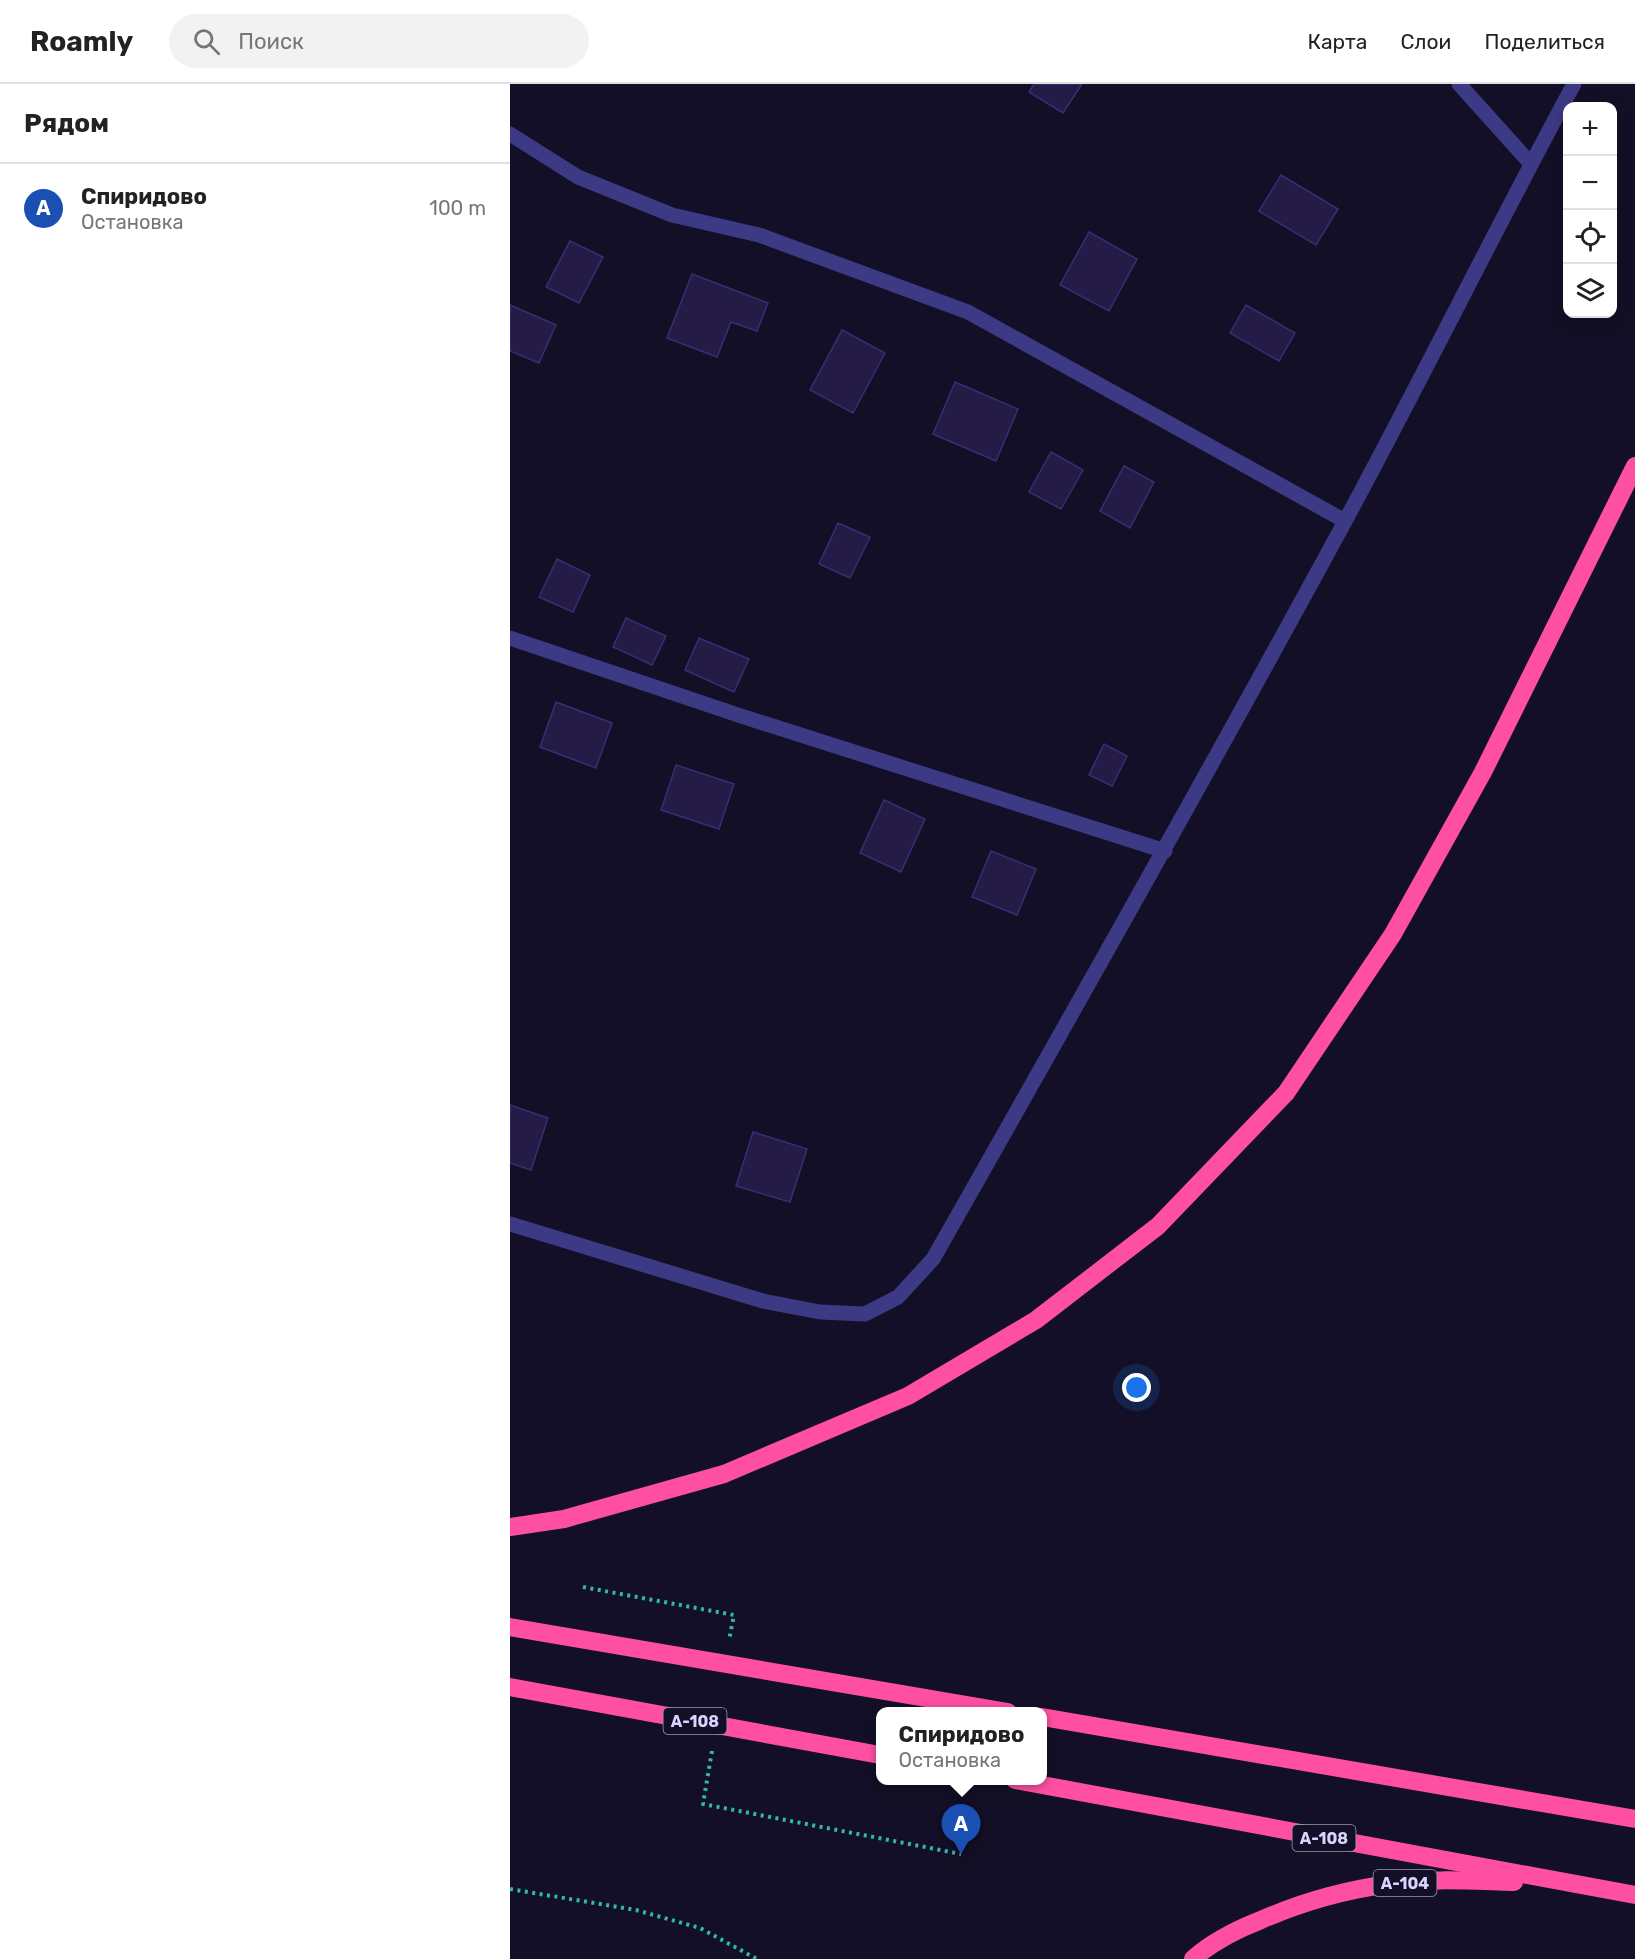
<!DOCTYPE html>
<html lang="ru">
<meta charset="utf-8">
<style>
:root{--surface:#fff;--page:#f2f2f2;--text:#222;--muted:#767676;--line:#e0e0e0;--accent:#137a85}
body{margin:0;font-family:Rubik,sans-serif;background:var(--page);color:var(--text)}
.controls{position:absolute;right:18px;top:18px;display:grid;overflow:hidden;border-radius:12px;box-shadow:0 3px 15px #0003}
.controls button{width:54px;height:54px;display:grid;place-items:center;padding:0;border:0;border-bottom:2px solid var(--line);background:var(--surface);color:var(--text);font:30px sans-serif}
.you{position:absolute;left:627px;top:1304px;width:21px;height:21px;margin:-15px;border:4px solid #fff;border-radius:50%;background:#1a73e8;box-shadow:0 0 0 9px #1a73e833}
.badge{display:grid;place-items:center;width:39px;height:39px;border-radius:50%;background:var(--accent);color:#fff;font-size:20px;font-weight:700}
.pin{position:absolute;translate:-50% -50px;filter:drop-shadow(0 2px 3px #0008)}
.pin::after{content:'';position:absolute;top:32px;width:21px;height:18px;background:inherit;clip-path:polygon(0 0,100% 0,50% 100%)}
.popup{position:absolute;left:366px;top:1623px;width:171px;height:78px;box-sizing:border-box;display:grid;place-content:center;border-radius:12px;background:var(--surface);filter:drop-shadow(0 2px 4px #0005);font-size:20px;white-space:nowrap;color:var(--muted)}
.popup b{font-size:22px;color:var(--text)}
.popup::after{content:'';position:absolute;left:50%;top:100%;margin-left:-12px;border:12px solid transparent;border-top-color:var(--surface)}
.list{margin:0;padding:0;list-style:none}
h2{display:flex;justify-content:space-between;align-items:center;height:78px;margin:0;padding:0 24px;font-size:26px}
h2 small{font-size:20px;font-weight:400;color:var(--muted)}
.list li{display:grid;grid-template-columns:39px 1fr auto;gap:18px;align-items:center;box-sizing:border-box;height:90px;padding:0 24px;border-top:2px solid var(--line)}
.list b{display:block;font-size:22px;white-space:nowrap}
.list p{margin:0;font-size:20px;white-space:nowrap;color:var(--muted)}
.list em{font-size:20px;font-style:normal;color:var(--muted)}
.icon{flex:none;width:33px;height:33px;fill:none;stroke:currentColor;stroke-width:2;stroke-linecap:round;stroke-linejoin:round}
.map{position:relative;flex:none;width:1125px;height:1875px;overflow:hidden}
header{display:flex;align-items:center;gap:36px;box-sizing:border-box;height:84px;padding:0 30px;background:var(--surface);border-bottom:2px solid var(--line)}
header strong{font-size:28px}
nav{display:flex;gap:33px;margin-inline-start:auto;font-size:21px}
.search{width:420px;height:54px;background:var(--page);display:flex;align-items:center;gap:15px;box-sizing:border-box;padding:0 21px;border-radius:33px;color:var(--muted);font-size:22px}
main{display:flex}
aside{flex:1;background:var(--surface)}
.map>svg:first-child{display:block}
.building{fill:#241b47;stroke:#3b2d73;stroke-width:1.5}
.lines{fill:none;stroke-linecap:round;stroke-linejoin:round}
.path{stroke:#2fb8b0;stroke-width:4;stroke-dasharray:3 4.5;stroke-linecap:butt}
.street{stroke:#3d3a85;stroke-width:15}
.highway{stroke:#ff4fa3;stroke-width:18}
.labels{text-anchor:middle;dominant-baseline:central;stroke-width:4.5;stroke-linejoin:round;paint-order:stroke}
.shield{fill:#130f26;stroke:#9e99be;stroke-width:1.5}
.shield-label{font-size:16px;font-weight:bold;fill:#d9d4ff}
</style>
<header>
<strong>Roamly</strong>
<div class="search"><svg class="icon" aria-label="search" viewBox="0 0 24 24"><circle cx="10" cy="10" r="6"/><path d="M15 15l6 6"/></svg>Поиск</div>
<nav><a>Карта</a><a>Слои</a><a>Поделиться</a></nav>
</header>
<main>
<aside>
<h2>Рядом<small></small></h2>
<ul class="list">
<li><span class="badge" style="background:#1a4fb4">A</span><div><b>Спиридово</b><p>Остановка</p></div><em>100 m</em></li>
</ul>
</aside>
<div class="map">
<svg width="1125" height="1875" viewBox="0 0 1125 1875">
<rect width="100%" height="100%" fill="#130f26"/>
<!-- building -->
<g class="building">
<polygon points="524,0 572,0 553,29 519,8"/>
<polygon points="771,91 828,125 806,161 749,127"/>
<polygon points="579,148 627,175 599,227 550,201"/>
<polygon points="60,157 93,173 69,219 36,203"/>
<polygon points="182,190 258,219 247,247 221,238 207,273 157,254"/>
<polygon points="0,221 46,241 29,279 0,267"/>
<polygon points="736,221 785,249 769,277 720,249"/>
<polygon points="332,246 375,269 343,329 300,306"/>
<polygon points="445,298 508,325 486,377 423,350"/>
<polygon points="541,368 573,386 551,425 519,408"/>
<polygon points="614,382 644,398 620,444 590,427"/>
<polygon points="328,439 360,453 340,494 309,480"/>
<polygon points="47,475 80,491 63,528 29,513"/>
<polygon points="116,534 156,552 142,581 103,563"/>
<polygon points="189,554 239,575 224,608 175,586"/>
<polygon points="46,618 102,639 86,684 30,663"/>
<polygon points="594,660 617,672 602,702 579,691"/>
<polygon points="166,681 224,700 209,745 151,726"/>
<polygon points="374,716 415,735 391,788 350,769"/>
<polygon points="481,767 526,785 507,831 462,813"/>
<polygon points="0,1021 38,1034 21,1086 0,1079"/>
<polygon points="243,1048 297,1065 280,1118 226,1102"/>
</g>
<g class="lines">
<!-- path -->
<g class="path">
<polyline points="73,1503 224,1531 219,1556"/>
<polyline points="202,1667 193,1720 451,1770"/>
<polyline points="0,1805 126,1826 190,1844 247,1875"/>
</g>
<!-- street -->
<g class="street">
<polyline points="949,0 1021,80"/>
<polyline points="0,50 68,93 162,131 249,151 458,228 835,437"/>
<polyline points="0,554 228,631 655,767"/>
<path d="M0,1140L253,1217L310,1228L355,1230L388,1213L423,1175C561,932 699,688 833,441C912,295 985,146 1064,0"/>
</g>
<!-- highway -->
<g class="highway">
<polyline points="0,1443 54,1435 214,1390 398,1312 526,1236 648,1142 776,1009 883,850 973,688 1125,382"/>
<polyline points="0,1543 498,1628"/>
<polyline points="0,1603 370,1671"/>
<polyline points="532,1633 1125,1735"/>
<polyline points="505,1696 1125,1811"/>
<path d="M683,1875C702,1858 728,1845 751,1836C792,1818 835,1806 879,1800C920,1794 963,1797 1004,1798"/>
</g>
</g>
<g class="labels">
<!-- shield labels -->
<g class="shield">
<rect x="153.5" y="1624" width="63" height="26" rx="4.5"/>
<rect x="782.5" y="1741" width="63" height="26" rx="4.5"/>
<rect x="863.5" y="1786" width="63" height="26" rx="4.5"/>
</g>
<g class="shield-label">
<text x="185" y="1637">А-108</text>
<text x="814" y="1754">А-108</text>
<text x="895" y="1799">А-104</text>
</g>
</g>
</svg>
<div class="controls">
<button>+</button>
<button>−</button>
<button><svg class="icon" aria-label="locate" viewBox="0 0 24 24"><circle cx="12" cy="12" r="6"/><path d="M12 2v4M12 18v4M2 12h4M18 12h4"/></svg></button>
<button><svg class="icon" aria-label="layers" viewBox="0 0 24 24"><path d="M12 4l9 5-9 5-9-5zM3 14l9 5 9-5"/></svg></button>
</div>
<div class="you"></div>
<div class="pin badge" style="left:451px;top:1770px;background:#1a4fb4">A</div>
<div class="popup"><b>Спиридово</b>Остановка</div>
</div>
</main>
